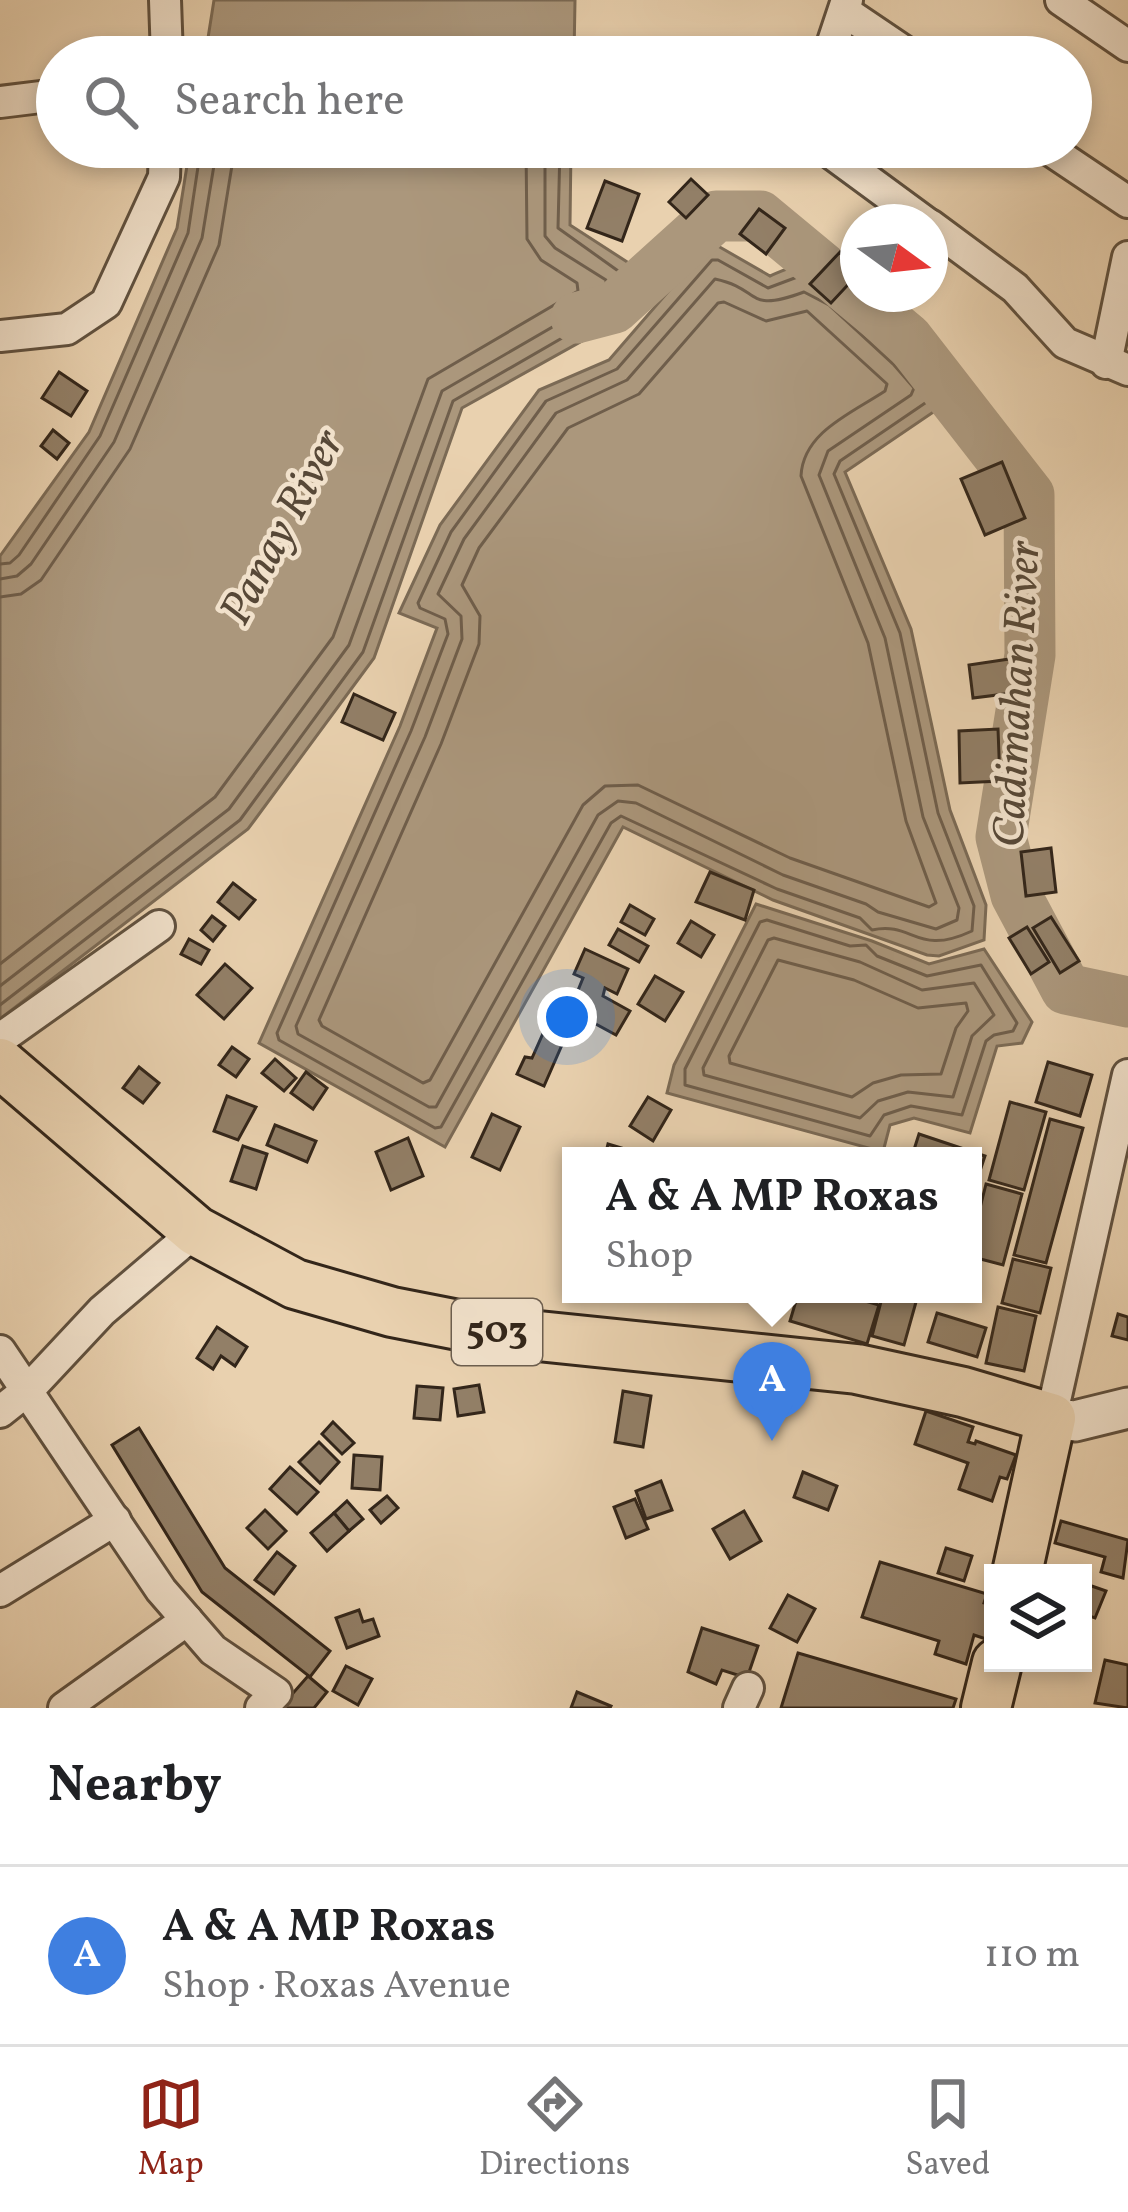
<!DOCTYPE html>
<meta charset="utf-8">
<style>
:root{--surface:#fff;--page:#f2f2f2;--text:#202124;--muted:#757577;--line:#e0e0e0;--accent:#8f2418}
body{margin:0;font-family:Vollkorn,serif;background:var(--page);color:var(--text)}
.controls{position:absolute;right:36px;bottom:36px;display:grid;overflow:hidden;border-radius:0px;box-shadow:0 6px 18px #0003}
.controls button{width:108px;height:108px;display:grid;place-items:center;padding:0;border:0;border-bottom:3px solid var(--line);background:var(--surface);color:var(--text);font:60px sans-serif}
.compass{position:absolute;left:840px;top:204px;width:108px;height:108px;border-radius:50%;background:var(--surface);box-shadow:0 6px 18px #0003;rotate:105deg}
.you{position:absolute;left:567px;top:1017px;width:42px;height:42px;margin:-30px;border:9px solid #fff;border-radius:50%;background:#1a73e8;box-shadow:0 0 0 18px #1a73e833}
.badge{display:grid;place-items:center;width:78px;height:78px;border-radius:50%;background:var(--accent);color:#fff;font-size:39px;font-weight:700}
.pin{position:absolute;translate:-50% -99px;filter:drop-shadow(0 3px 6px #0008)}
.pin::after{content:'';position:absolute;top:63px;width:42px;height:36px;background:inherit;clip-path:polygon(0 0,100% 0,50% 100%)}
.popup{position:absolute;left:562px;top:1147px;width:420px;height:156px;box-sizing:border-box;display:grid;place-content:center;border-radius:0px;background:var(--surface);filter:drop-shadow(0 3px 9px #0005);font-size:39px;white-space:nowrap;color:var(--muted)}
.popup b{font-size:45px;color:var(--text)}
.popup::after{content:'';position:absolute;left:50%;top:100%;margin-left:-24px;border:24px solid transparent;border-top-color:var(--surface)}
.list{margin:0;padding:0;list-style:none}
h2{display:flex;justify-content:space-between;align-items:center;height:156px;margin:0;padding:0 48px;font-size:51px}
h2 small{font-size:39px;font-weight:400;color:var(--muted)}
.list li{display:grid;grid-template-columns:78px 1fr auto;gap:36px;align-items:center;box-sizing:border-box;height:180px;padding:0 48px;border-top:3px solid var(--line)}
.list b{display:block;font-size:45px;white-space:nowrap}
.list p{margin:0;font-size:39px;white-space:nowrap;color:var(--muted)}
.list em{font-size:39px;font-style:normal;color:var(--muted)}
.icon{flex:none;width:66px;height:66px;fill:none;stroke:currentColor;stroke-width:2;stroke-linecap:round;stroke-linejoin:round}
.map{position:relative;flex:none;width:1128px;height:1708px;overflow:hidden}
.search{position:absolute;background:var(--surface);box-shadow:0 6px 18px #0003;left:36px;right:36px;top:36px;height:132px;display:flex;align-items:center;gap:30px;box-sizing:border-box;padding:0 42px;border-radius:66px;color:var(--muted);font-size:45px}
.sheet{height:336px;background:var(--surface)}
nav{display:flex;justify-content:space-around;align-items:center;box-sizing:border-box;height:168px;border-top:3px solid var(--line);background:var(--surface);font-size:33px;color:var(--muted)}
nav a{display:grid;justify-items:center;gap:6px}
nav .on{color:var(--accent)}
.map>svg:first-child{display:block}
.water{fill:#ab977c;stroke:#7b6a55;stroke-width:3}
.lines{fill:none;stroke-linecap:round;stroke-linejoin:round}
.shore{stroke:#6f5e4b;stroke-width:3}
.river{stroke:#ab977c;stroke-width:51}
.building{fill:#927f67;stroke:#33261a;stroke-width:3}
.minor-casing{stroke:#60513f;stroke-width:36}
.tertiary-casing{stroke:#60513f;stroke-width:45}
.primary-casing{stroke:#33261a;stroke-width:54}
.minor{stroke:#f1e1cb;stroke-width:30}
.tertiary{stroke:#f1e1cb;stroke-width:39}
.primary{stroke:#e9d1af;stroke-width:48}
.labels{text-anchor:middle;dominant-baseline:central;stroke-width:9;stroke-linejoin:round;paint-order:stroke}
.shield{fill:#f1e1cb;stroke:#6c5e4f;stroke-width:3}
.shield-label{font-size:39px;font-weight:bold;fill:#33261a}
.water-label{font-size:45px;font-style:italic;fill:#574837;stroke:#f1e1cb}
</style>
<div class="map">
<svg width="1128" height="1708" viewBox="0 0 1128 1708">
<rect width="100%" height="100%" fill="#e9d1af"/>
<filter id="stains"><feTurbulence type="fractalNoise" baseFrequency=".00167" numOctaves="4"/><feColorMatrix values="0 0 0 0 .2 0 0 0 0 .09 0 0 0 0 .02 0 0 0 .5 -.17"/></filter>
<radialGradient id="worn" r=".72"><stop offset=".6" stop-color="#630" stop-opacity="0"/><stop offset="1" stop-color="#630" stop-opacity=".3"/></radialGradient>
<!-- water -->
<g class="water">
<polygon points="214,0 575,0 574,57 205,57"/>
<polygon points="190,147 571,147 570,225 635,267 634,312 462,408 374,658 248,829 0,1019 0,556 89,432 177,228"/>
<path d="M711,242L770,276C789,268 805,259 825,268C863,286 929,363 957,396L845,472L911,629L950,810L986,905L984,940L939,956L927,955L773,900L623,827L445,1147L259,1043L400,726L437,628L399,613L440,525L539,390L609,360Z"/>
<polygon points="756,904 872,941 929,964 984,949 1032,1022 1022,1043 997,1046 970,1133 914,1118 890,1125 883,1152 667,1093 674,1065"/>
</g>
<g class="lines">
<!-- shore -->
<g class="shore">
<path d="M812,278L800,276L768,288L718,260H712L617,369L546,401L451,532L418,603L420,608L445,619L448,634L411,731L277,1033L279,1040L435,1128L441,1127L611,823L621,816L777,889L860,918L872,930C914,921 916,957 972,931L974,906L938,813L900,633L834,474L840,461L934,397L936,391L905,354L842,296"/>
<path d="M724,302L766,321L807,311L887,384L885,391C852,413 803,432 801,476L868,643L906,821L936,903L929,907L790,858L638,785L605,786L583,805L430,1080L423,1083L322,1026L319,1020L441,744L479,644L480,616L462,585L479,548L568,428L639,394L718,303Z"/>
<path d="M829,305L804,292C744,314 763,289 715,279L627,380L556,413L464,539L438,594L461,616L462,639L425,737L296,1026L298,1034L429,1107H436L598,815L618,801L636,803L783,875L866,904L878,912L936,929L957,920L959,908L923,817L885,638L819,475L828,451L911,395L914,388L894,365L830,306"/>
<polyline points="0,564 10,563 19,555 100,436 188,233 201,147"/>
<polyline points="0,579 17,576 31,564 114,442 202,238 217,147"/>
<polyline points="0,597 21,594 41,580 130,449 219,245 235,147"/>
<polygon points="767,920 850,946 866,945 877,956 927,976 981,965 1017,1023 1013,1031 994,1035 986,1041 962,1115 911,1106 884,1115 870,1136 685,1085 685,1069 760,922"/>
<polygon points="774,938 860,962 922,990 974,983 994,1015 972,1036 953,1097 908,1092 878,1101 860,1118 704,1075 703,1068 768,940"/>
<polygon points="778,960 854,980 918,1008 966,1003 968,1011 956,1028 941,1074 901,1075 873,1083 852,1097 730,1063 729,1056"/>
<polyline points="0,964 215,797 333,637 428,379 578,291 577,283 541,260 527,239 526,147"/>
<polyline points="0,986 229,809 349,645 442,391 606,296 606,280 555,248 545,236 545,147"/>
<polyline points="0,1005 240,820 363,652 453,401 621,304 621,273 558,228 560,147"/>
</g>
<!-- river -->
<polyline class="river" points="576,318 614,308 716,216 760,216 907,338 1029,495 1030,655 1001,837 1016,895 1066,989 1128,1002"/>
</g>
<!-- building -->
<g class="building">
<polygon points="691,179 708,195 686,218 669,202"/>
<polygon points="605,181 639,194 622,241 587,228"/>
<polygon points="759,209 785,228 766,254 740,234"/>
<polygon points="840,252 858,269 858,274 831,303 810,284"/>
<polygon points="59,372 87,391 71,416 42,398"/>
<polygon points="53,430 69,443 57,459 41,446"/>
<polygon points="1002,462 1025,518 985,535 961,479"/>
<polygon points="1016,658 1021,692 973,698 969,665"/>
<polygon points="354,694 395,713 383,740 342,722"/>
<polygon points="998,729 1000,781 960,783 959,731"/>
<polygon points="1051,848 1056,892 1026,896 1021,852"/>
<polygon points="710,872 754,890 745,920 696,902"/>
<polygon points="233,883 255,900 239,919 218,902"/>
<polygon points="630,905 654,919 645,935 621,922"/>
<polygon points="212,916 225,926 213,941 201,930"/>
<polygon points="1051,917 1079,961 1060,973 1033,928"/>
<polygon points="691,921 714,935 701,957 678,943"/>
<polygon points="1027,927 1049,962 1031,974 1009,938"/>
<polygon points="618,929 648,946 639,962 609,945"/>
<polygon points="189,939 209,950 201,964 181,954"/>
<polygon points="585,949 628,969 617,994 605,988 603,996 630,1011 616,1035 570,1010 583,978 574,974"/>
<polygon points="225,964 252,988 224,1019 197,995"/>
<polygon points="655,976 683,992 665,1021 638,1004"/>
<polygon points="545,1029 565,1038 544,1086 517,1074 525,1057 532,1058"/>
<polygon points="232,1047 249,1059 236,1077 219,1065"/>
<polygon points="275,1059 296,1078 284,1091 262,1073"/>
<polygon points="1048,1062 1092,1075 1080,1116 1036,1102"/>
<polygon points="139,1067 159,1083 143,1103 123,1088"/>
<polygon points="306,1072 327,1088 313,1109 291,1093"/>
<polygon points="227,1096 256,1107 238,1140 214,1131"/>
<polygon points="648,1097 671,1110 653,1141 630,1126"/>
<polygon points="1010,1102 1046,1112 1024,1190 989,1180"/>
<polygon points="492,1114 520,1127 500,1170 472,1157"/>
<polygon points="1050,1119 1083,1128 1046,1263 1014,1255"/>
<polygon points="275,1125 316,1141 307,1162 267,1145"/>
<polygon points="919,1134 985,1156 973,1192 973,1156 912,1156"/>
<polygon points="408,1138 423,1176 391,1190 376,1152"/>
<polygon points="608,1144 648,1156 605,1156"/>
<polygon points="243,1146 267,1154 256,1189 231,1181"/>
<polygon points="986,1184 1022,1194 1003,1265 973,1257 973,1236"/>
<polygon points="1013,1259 1051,1268 1040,1313 1002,1303"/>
<polygon points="798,1294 841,1294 879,1305 867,1344 790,1321"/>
<polygon points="883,1294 916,1302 904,1345 872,1336"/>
<polygon points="998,1307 1036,1316 1024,1371 986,1363"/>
<polygon points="937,1313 986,1328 977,1357 928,1342"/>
<polygon points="1118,1314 1128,1317 1128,1340 1112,1336"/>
<polygon points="217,1327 247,1347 235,1366 221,1356 213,1369 197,1358"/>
<polygon points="479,1385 484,1412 458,1416 454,1389"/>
<polygon points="417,1386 443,1388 440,1420 414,1418"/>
<polygon points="623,1391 651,1396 643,1447 615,1442"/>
<polygon points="926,1411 973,1427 968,1442 975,1444 976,1441 1016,1455 1007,1479 1000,1477 992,1501 959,1489 968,1463 915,1444"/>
<polygon points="333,1422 354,1443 342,1454 322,1434"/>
<polygon points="139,1428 225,1568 330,1651 310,1677 202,1592 112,1445"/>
<polygon points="319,1442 339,1462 320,1483 299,1462"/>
<polygon points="354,1455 382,1457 380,1490 352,1488"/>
<polygon points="290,1467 318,1492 297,1514 270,1489"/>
<polygon points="803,1472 837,1486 828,1510 794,1497"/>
<polygon points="661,1481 672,1510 646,1519 636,1491"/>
<polygon points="387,1496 398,1508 381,1523 370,1510"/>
<polygon points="635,1499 648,1529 626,1538 614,1507"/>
<polygon points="347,1501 363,1519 349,1531 334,1513"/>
<polygon points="265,1510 286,1531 268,1549 247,1528"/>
<polygon points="744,1511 761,1541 730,1559 713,1529"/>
<polygon points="334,1513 349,1531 327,1551 311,1533"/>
<polygon points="1061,1521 1128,1540 1123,1578 1101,1572 1105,1557 1055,1543"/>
<polygon points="946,1548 972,1556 964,1581 938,1573"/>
<polygon points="277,1552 295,1566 274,1594 255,1580"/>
<polygon points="880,1562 987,1594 984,1603 993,1605 993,1614 986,1639 974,1635 966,1664 935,1654 939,1641 862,1617"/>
<polygon points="1083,1583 1106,1591 1095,1618 1083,1614"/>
<polygon points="788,1595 815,1609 797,1642 770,1628"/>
<polygon points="359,1610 363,1622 373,1619 379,1636 347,1648 336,1618"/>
<polygon points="702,1628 758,1646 747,1678 722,1670 716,1684 688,1672"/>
<polygon points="798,1653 956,1699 953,1708 781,1708"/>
<polygon points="1105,1660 1128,1665 1128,1708 1095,1703"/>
<polygon points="346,1666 372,1679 358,1705 333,1691"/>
<polygon points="308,1676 327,1692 314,1708 280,1708"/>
<polygon points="577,1692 611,1706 610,1708 571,1708"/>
</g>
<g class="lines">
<defs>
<g id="minor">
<polyline points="165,0 167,57"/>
<polyline points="1061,0 1128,46"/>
<polyline points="844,11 912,57"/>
<polyline points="828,57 847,0"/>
<polyline points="0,102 57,95"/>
<polyline points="823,147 925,222"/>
<polyline points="1046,147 1128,202"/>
<polyline points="930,225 1015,288 1065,343 1128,370"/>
<polyline points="0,336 67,329 106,303 164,177 165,147"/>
<polyline points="1106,363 1128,257"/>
<polyline points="0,1039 159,926"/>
<polyline points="0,1351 161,1590 213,1650 276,1693 261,1708"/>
<polyline points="0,1412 29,1389 102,1311 196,1231"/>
<polyline points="1051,1418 1128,1075"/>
<polyline points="0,1591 115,1520"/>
<polyline points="64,1708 187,1620"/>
<polyline points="739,1708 748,1688"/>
</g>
<polyline id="tertiary" points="1051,1418 1075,1421 1128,1408"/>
<g id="primary">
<polyline points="0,1063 196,1231 295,1284 392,1312 489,1331 857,1369 963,1392 1051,1418 1017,1573"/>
<polyline points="986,1708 997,1663"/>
</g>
</defs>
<!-- minor casing -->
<use href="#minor" class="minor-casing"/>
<!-- tertiary casing -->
<use href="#tertiary" class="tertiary-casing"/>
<!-- primary casing -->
<use href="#primary" class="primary-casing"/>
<!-- minor -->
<use href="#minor" class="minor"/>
<!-- tertiary -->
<use href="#tertiary" class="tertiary"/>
<!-- primary -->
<use href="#primary" class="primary"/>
</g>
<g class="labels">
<!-- shield labels -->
<rect class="shield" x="452" y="1299" width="90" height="66" rx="9"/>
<g class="shield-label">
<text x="497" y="1332">503</text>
</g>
<!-- water labels -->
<g class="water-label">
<text transform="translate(284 528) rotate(-62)">Panay River</text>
<text transform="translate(1019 694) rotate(-87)">Cadimahan River</text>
</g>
</g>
<rect width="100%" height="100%" filter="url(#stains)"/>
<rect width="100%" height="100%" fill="url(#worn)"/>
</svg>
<div class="controls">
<button><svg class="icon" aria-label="layers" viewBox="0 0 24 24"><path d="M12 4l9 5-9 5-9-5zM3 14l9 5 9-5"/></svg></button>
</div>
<svg class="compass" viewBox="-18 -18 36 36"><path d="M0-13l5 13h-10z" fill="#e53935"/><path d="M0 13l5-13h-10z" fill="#757577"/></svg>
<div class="you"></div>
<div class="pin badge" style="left:772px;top:1441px;background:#3f7fe0">A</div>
<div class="popup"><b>A &amp; A MP Roxas</b>Shop</div>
<div class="search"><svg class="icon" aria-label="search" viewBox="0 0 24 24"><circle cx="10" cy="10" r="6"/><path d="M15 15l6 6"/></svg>Search here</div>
</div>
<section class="sheet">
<h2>Nearby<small></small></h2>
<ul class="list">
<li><span class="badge" style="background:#3f7fe0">A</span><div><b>A &amp; A MP Roxas</b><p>Shop · Roxas Avenue</p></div><em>110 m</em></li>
</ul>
</section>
<nav>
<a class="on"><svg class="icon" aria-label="map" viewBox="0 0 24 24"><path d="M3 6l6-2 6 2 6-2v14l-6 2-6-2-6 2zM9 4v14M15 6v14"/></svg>Map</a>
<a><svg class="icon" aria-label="directions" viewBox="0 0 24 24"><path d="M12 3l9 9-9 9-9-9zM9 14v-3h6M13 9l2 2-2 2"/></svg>Directions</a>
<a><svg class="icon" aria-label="saved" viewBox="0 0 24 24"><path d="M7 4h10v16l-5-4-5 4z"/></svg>Saved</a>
</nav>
